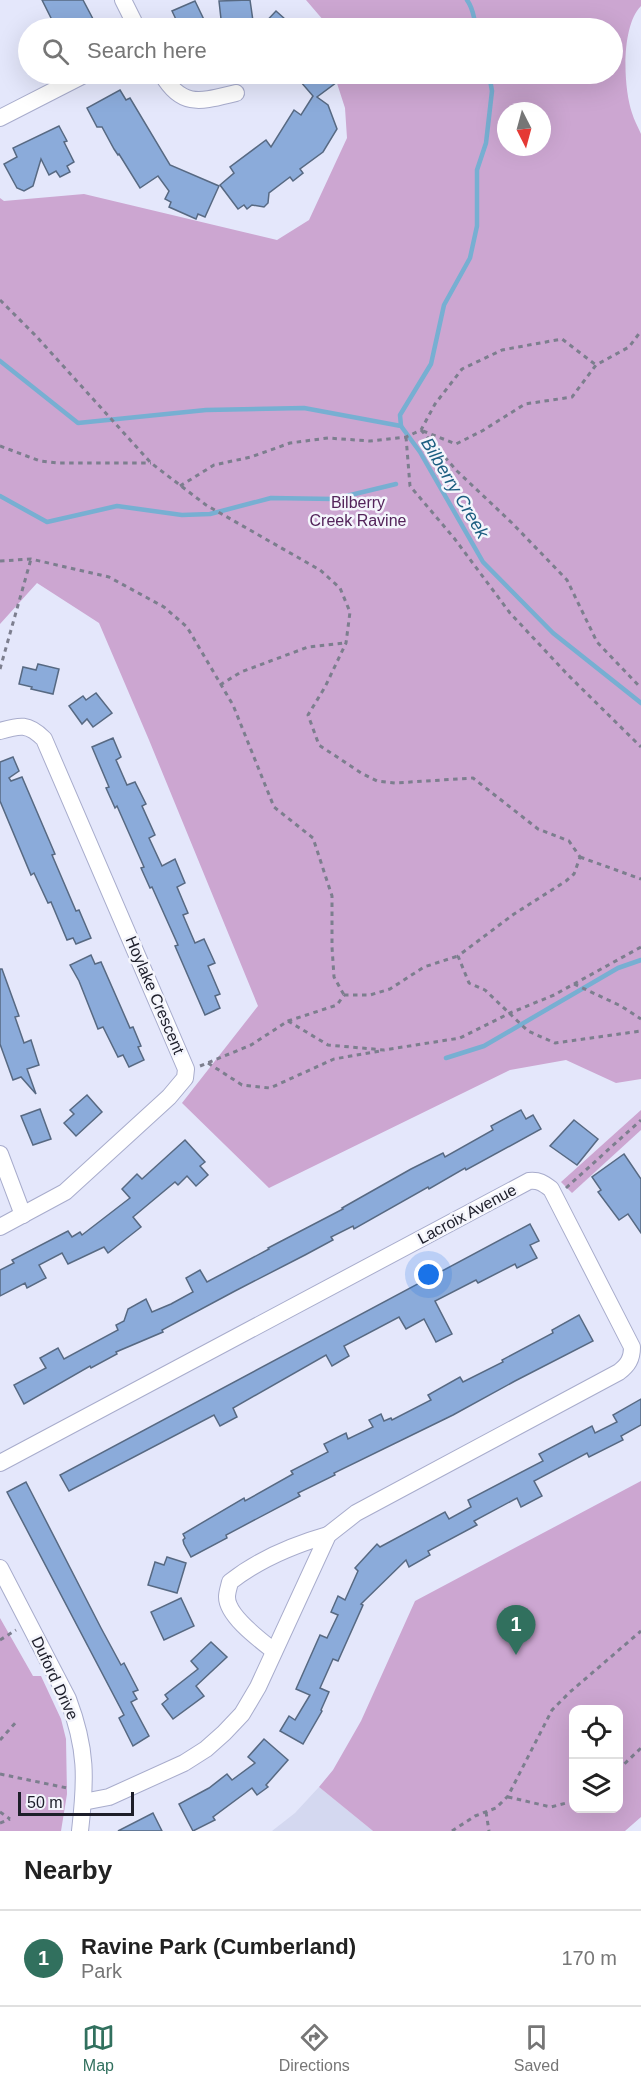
<!DOCTYPE html>
<style>
:root{--surface:#fff;--page:#f2f2f2;--text:#222;--muted:#767676;--line:#e0e0e0;--accent:#31705e}
body{margin:0;font-family:Helvetica,sans-serif;background:var(--page);color:var(--text)}
.controls{position:absolute;right:18px;bottom:18px;display:grid;overflow:hidden;border-radius:12px;box-shadow:0 6px 24px #0002}
.controls button{width:54px;height:54px;display:grid;place-items:center;padding:0;border:0;border-bottom:2px solid var(--line);background:var(--surface);color:var(--text);font:30px sans-serif}
.compass{position:absolute;left:497px;top:102px;width:54px;height:54px;border-radius:50%;background:var(--surface);box-shadow:0 6px 24px #0002;rotate:174deg}
.scale{position:absolute;left:18px;bottom:15px;width:116px;box-sizing:border-box;padding-left:6px;border:3px solid #1d1e2a;border-top:0;font-size:16px;line-height:21px;white-space:nowrap;color:#1d1e2a;-webkit-text-stroke:4px #f4f5fc;paint-order:stroke}
.you{position:absolute;left:429px;top:1275px;width:21px;height:21px;margin:-15px;border:4px solid #fff;border-radius:50%;background:#1a73e8;box-shadow:0 0 0 9px #1a73e833}
.badge{display:grid;place-items:center;width:39px;height:39px;border-radius:50%;background:var(--accent);color:#fff;font-size:20px;font-weight:700}
.pin{position:absolute;translate:-50% -50px;filter:drop-shadow(0 2px 3px #0008)}
.pin::after{content:'';position:absolute;top:32px;width:21px;height:18px;background:inherit;clip-path:polygon(0 0,100% 0,50% 100%)}
.list{margin:0;padding:0;list-style:none}
h2{display:flex;justify-content:space-between;align-items:center;height:78px;margin:0;padding:0 24px;font-size:26px}
h2 small{font-size:20px;font-weight:400;color:var(--muted)}
.list li{display:grid;grid-template-columns:39px 1fr auto;gap:18px;align-items:center;box-sizing:border-box;height:96px;padding:0 24px;border-top:2px solid var(--line)}
.list b{display:block;font-size:22px;white-space:nowrap}
.list p{margin:0;font-size:20px;white-space:nowrap;color:var(--muted)}
.list em{font-size:20px;font-style:normal;color:var(--muted)}
.icon{flex:none;width:33px;height:33px;fill:none;stroke:currentColor;stroke-width:2;stroke-linecap:round;stroke-linejoin:round}
.map{position:relative;flex:none;width:641px;height:1831px;overflow:hidden}
.search{position:absolute;background:var(--surface);box-shadow:0 6px 24px #0002;left:18px;right:18px;top:18px;height:66px;display:flex;align-items:center;gap:15px;box-sizing:border-box;padding:0 21px;border-radius:33px;color:var(--muted);font-size:22px}
.sheet{height:174px;background:var(--surface)}
nav{display:flex;justify-content:space-around;align-items:center;box-sizing:border-box;height:84px;border-top:2px solid var(--line);background:var(--surface);font-size:16px;color:var(--muted)}
nav a{display:grid;justify-items:center;gap:3px}
nav .on{color:var(--accent)}
.map>svg:first-child{display:block}
.built{fill:#d4d8f0}
.green{fill:#cca6d1;fill-rule:evenodd}
.lines{fill:none;stroke-linecap:round;stroke-linejoin:round}
.stream{stroke:#77afd2;stroke-width:4.5}
.building{fill:#8babda;stroke:#576982;stroke-width:1.5}
.minor-casing{stroke:#a8accc;stroke-width:18}
.path{stroke:#7c7e8e;stroke-width:3;stroke-dasharray:4.5 4.5;stroke-linecap:butt}
.minor{stroke:#fff;stroke-width:16}
.labels{text-anchor:middle;dominant-baseline:central;stroke-width:5;stroke-linejoin:round;paint-order:stroke}
.park-label{font-size:16px;fill:#53235a;stroke:#f4f5fc}
.street-label{font-size:16px;fill:#1d1e2a;stroke:#f4f5fc}
.water-label{font-size:18px;font-style:italic;fill:#1a5d80;stroke:#f4f5fc}
</style>
<div class="map">
<svg width="641" height="1831" viewBox="0 0 641 1831">
<rect width="100%" height="100%" fill="#e4e7fb"/>
<!-- built -->
<polygon class="built" points="319,1787 373,1831 272,1831 295,1813"/>
<!-- green -->
<g class="green">
<path d="M306,0H641V6C621,26 623,86 632,113C634,120 638,127 641,134V1079L616,1083L566,1060L510,1070L269,1188L182,1103L258,1006L149,740L99,623L37,583L0,624V198L4,201L84,194L277,240L309,220L347,138L345,108L334,74H612V28H330ZM506,111H542V147H506Z"/>
<polygon points="641,1110 641,1130 572,1193 561,1182"/>
<path d="M641,1481V1817L625,1831H373L319,1787L333,1770L361,1721L415,1601ZM574,1710H618V1808H574Z"/>
<polygon points="0,1618 33,1676 41,1676 61,1719 66,1739 67,1794 61,1831 0,1831"/>
</g>
<g class="lines">
<!-- stream -->
<g class="stream">
<path d="M467,0C474,9 473,18 477,28"/>
<polyline points="0,361 78,423 206,410 304,408 401,426 420,452 483,562 553,633 641,703"/>
<polyline points="401,426 400,415 431,364 444,305 470,258 477,226 477,170 486,143 492,91 489,74"/>
<polyline points="0,496 47,522 117,506 182,515 210,514 271,498 334,499 396,484"/>
<polyline points="446,1058 484,1046 618,968 641,960"/>
</g>
</g>
<!-- building -->
<g class="building">
<polygon points="42,0 83,0 93,19 88,22 92,28 56,28"/>
<polygon points="250,0 254,28 222,28 219,1"/>
<polygon points="195,1 208,28 180,28 172,11"/>
<polygon points="276,11 295,28 260,28"/>
<polygon points="294,74 331,74 337,82 317,97 328,105 337,129 323,152 300,169 303,173 293,181 290,177 269,193 268,203 264,207 252,205 247,209 244,205 238,209 220,185 234,173 230,167 266,140 271,147 294,110 301,115 313,96"/>
<polygon points="120,90 126,100 130,98 170,165 219,186 205,217 198,214 196,219 169,207 171,202 165,199 169,191 158,176 140,188 119,154 118,155 114,149 102,127 97,127 87,108"/>
<polygon points="59,126 67,141 64,142 74,162 67,166 70,172 60,177 56,171 49,175 41,159 33,186 24,191 17,188 4,164 17,157 13,148"/>
<polygon points="38,664 59,669 53,694 31,689 32,687 19,684 23,667 36,670"/>
<polygon points="96,693 112,713 93,727 87,719 82,724 69,706 83,696 86,700"/>
<polygon points="113,738 121,757 116,760 127,785 135,782 146,804 142,806 155,835 149,838 162,866 175,859 185,883 177,887 188,913 183,915 195,943 204,939 215,963 208,966 220,994 215,996 220,1008 205,1015 175,946 178,945 152,887 150,888 141,868 144,867 117,806 115,808 106,788 109,787 92,747"/>
<polygon points="13,757 19,771 9,778 11,781 22,777 55,854 52,855 76,911 79,910 91,938 76,944 73,938 67,940 51,902 48,903 34,873 31,875 0,801 0,762"/>
<polygon points="91,955 95,964 101,962 130,1028 133,1027 141,1046 138,1047 144,1060 129,1067 123,1055 118,1057 103,1027 98,1029 79,981 70,965"/>
<polygon points="0,969 2,969 19,1016 15,1017 24,1043 31,1040 39,1065 27,1069 36,1094 21,1077 13,1080 0,1044"/>
<polygon points="87,1095 102,1112 76,1136 64,1123 74,1114 70,1110"/>
<polygon points="40,1109 51,1139 33,1145 21,1116"/>
<polygon points="521,1110 526,1119 533,1115 541,1129 466,1170 465,1168 429,1189 428,1187 354,1229 353,1226 331,1237 333,1240 305,1255 235,1291 162,1330 163,1332 116,1352 117,1354 91,1368 90,1366 24,1404 14,1385 46,1368 40,1358 58,1348 64,1359 118,1330 116,1325 124,1321 128,1309 146,1299 152,1312 171,1304 193,1292 186,1278 200,1270 207,1282 269,1249 268,1248 343,1209 342,1208 411,1169 443,1153 445,1157 493,1130 491,1126"/>
<polygon points="574,1120 598,1139 577,1165 550,1146"/>
<polygon points="185,1140 205,1162 200,1166 208,1175 196,1186 187,1176 178,1185 175,1182 133,1217 141,1227 108,1253 104,1247 68,1264 62,1253 39,1265 46,1278 27,1288 25,1283 0,1296 0,1270 14,1263 12,1260 68,1231 72,1237 80,1232 82,1235 130,1198 122,1189 137,1174 142,1179"/>
<polygon points="624,1154 641,1179 641,1233 628,1214 619,1220 598,1192 601,1190 592,1177"/>
<polygon points="530,1224 539,1241 530,1245 537,1258 517,1268 515,1264 478,1283 476,1280 435,1301 452,1334 436,1342 424,1319 406,1329 399,1317 344,1346 349,1356 332,1366 326,1355 233,1408 237,1417 220,1426 214,1415 69,1491 60,1475"/>
<polygon points="579,1315 593,1341 515,1381 453,1415 334,1473 335,1475 298,1493 300,1496 226,1535 227,1538 191,1557 184,1544 183,1540 185,1538 183,1534 244,1498 245,1501 293,1474 291,1471 328,1452 324,1444 346,1433 348,1439 373,1427 369,1420 381,1414 384,1421 391,1418 392,1420 431,1400 428,1395 460,1377 463,1382 503,1362 502,1360 553,1333 552,1330"/>
<polygon points="641,1399 641,1425 621,1436 623,1440 589,1457 587,1453 534,1481 542,1496 521,1507 517,1498 474,1521 477,1525 428,1551 430,1555 409,1567 406,1560 361,1604 363,1605 338,1661 333,1659 320,1688 329,1692 321,1710 322,1711 303,1744 280,1731 289,1716 295,1720 310,1695 296,1689 320,1635 327,1638 338,1615 331,1612 338,1596 345,1600 358,1571 355,1568 377,1544 380,1547 445,1512 449,1519 471,1507 468,1500 543,1461 539,1454 592,1426 595,1433 617,1422 613,1415"/>
<polygon points="26,1482 101,1628 121,1665 124,1663 138,1690 133,1692 137,1699 131,1702 149,1736 133,1746 119,1718 124,1715 7,1492"/>
<polygon points="167,1557 186,1563 177,1593 148,1585 155,1562 164,1565"/>
<polygon points="181,1598 194,1626 164,1640 151,1612"/>
<polygon points="211,1642 227,1657 196,1686 204,1696 173,1719 162,1704 168,1699 165,1695 198,1669 191,1661"/>
<polygon points="264,1739 288,1760 266,1785 268,1787 257,1795 252,1788 213,1817 215,1820 193,1831 179,1804 209,1788 227,1774 232,1780 255,1763 248,1757"/>
<polygon points="153,1813 162,1831 118,1831"/>
</g>
<g class="lines">
<defs>
<g id="minor">
<polyline points="123,0 137,28"/>
<path d="M162,74C182,109 202,101 236,93"/>
<polyline points="0,118 86,74"/>
<path d="M0,731C20,725 28,723 44,739L186,1069L185,1078L169,1097L65,1192L0,1227"/>
<polyline points="0,1154 23,1215"/>
<path d="M0,1463L529,1181C539,1180 543,1183 551,1189L632,1347C632,1359 628,1365 619,1372L356,1513L328,1535L258,1687L242,1714L224,1733L206,1749L184,1763L109,1797L83,1802"/>
<path d="M0,1568L68,1699C87,1749 86,1779 80,1831"/>
<path d="M274,1651C260,1640 227,1616 227,1597C227,1592 229,1587 230,1582C258,1560 293,1545 328,1535"/>
</g>
</defs>
<!-- minor casing -->
<use href="#minor" class="minor-casing"/>
<!-- path -->
<g class="path">
<polyline points="0,300 36,336 151,463 206,505 320,570 340,588 350,612 346,643 325,687 308,715 319,745 361,773 377,781 395,783 473,778 538,829 569,841 580,857 574,874 566,881 514,914 458,956 469,983 485,990 528,1031 555,1043 641,1031"/>
<polyline points="421,430 457,471 512,523 567,580 597,642 641,688"/>
<polyline points="423,431 456,444 482,431 525,404 572,397 596,365 629,347 641,331"/>
<polyline points="406,437 410,486 454,538 510,613 568,675 641,747"/>
<polyline points="0,446 40,461 57,463 151,463"/>
<polyline points="180,486 214,465 251,457 290,443 328,438 370,441 406,437 421,430 435,404 462,369 502,350 562,339 596,365"/>
<polyline points="0,561 31,559 109,577 164,607 187,627 233,705 274,807 313,838 332,896 332,947 334,977 344,995"/>
<polyline points="0,669 31,559"/>
<polyline points="220,685 241,672 308,647 345,643"/>
<polyline points="580,857 641,879"/>
<polyline points="574,984 621,1006 641,1019"/>
<polyline points="344,995 370,995 390,989 424,967 458,956"/>
<polyline points="288,1021 328,1045 384,1050 460,1038 510,1013 554,995 641,947"/>
<polyline points="208,1063 242,1085 270,1088 334,1059 380,1051"/>
<polyline points="200,1066 251,1045 288,1021 337,1005 344,995"/>
<polyline points="566,1188 641,1120"/>
<polyline points="0,1640 16,1630"/>
<polyline points="0,1740 18,1720"/>
<polyline points="618,1770 641,1748"/>
<polyline points="0,1774 67,1788"/>
<polyline points="508,1797 551,1807 574,1801"/>
<polyline points="0,1812 10,1819"/>
<polyline points="486,1812 489,1831"/>
<polyline points="0,1823 10,1819"/>
<polyline points="452,1831 475,1816 496,1808 508,1796 552,1710 570,1692 641,1631"/>
</g>
<!-- minor -->
<use href="#minor" class="minor"/>
</g>
<g class="labels">
<!-- park labels -->
<g class="park-label">
<text x="358" y="502">Bilberry<tspan x="358" dy="18">Creek Ravine</tspan></text>
</g>
<!-- street labels -->
<g class="street-label">
<text transform="translate(155 995) rotate(67)">Hoylake Crescent</text>
<text transform="translate(467 1214) rotate(-28)">Lacroix Avenue</text>
<text transform="translate(55 1678) rotate(65)">Duford Drive</text>
</g>
<!-- water labels -->
<g class="water-label">
<text transform="translate(455 488) rotate(59)">Bilberry Creek</text>
</g>
</g>
</svg>
<div class="controls">
<button><svg class="icon" aria-label="locate" viewBox="0 0 24 24"><circle cx="12" cy="12" r="6"/><path d="M12 2v4M12 18v4M2 12h4M18 12h4"/></svg></button>
<button><svg class="icon" aria-label="layers" viewBox="0 0 24 24"><path d="M12 4l9 5-9 5-9-5zM3 14l9 5 9-5"/></svg></button>
</div>
<svg class="compass" viewBox="-18 -18 36 36"><path d="M0-13l5 13h-10z" fill="#e53935"/><path d="M0 13l5-13h-10z" fill="#767676"/></svg>
<div class="scale">50 m</div>
<div class="you"></div>
<div class="pin badge" style="left:516px;top:1655px">1</div>
<div class="search"><svg class="icon" aria-label="search" viewBox="0 0 24 24"><circle cx="10" cy="10" r="6"/><path d="M15 15l6 6"/></svg>Search here</div>
</div>
<section class="sheet">
<h2>Nearby<small></small></h2>
<ul class="list">
<li><span class="badge">1</span><div><b>Ravine Park (Cumberland)</b><p>Park</p></div><em>170 m</em></li>
</ul>
</section>
<nav>
<a class="on"><svg class="icon" aria-label="map" viewBox="0 0 24 24"><path d="M3 6l6-2 6 2 6-2v14l-6 2-6-2-6 2zM9 4v14M15 6v14"/></svg>Map</a>
<a><svg class="icon" aria-label="directions" viewBox="0 0 24 24"><path d="M12 3l9 9-9 9-9-9zM9 14v-3h6M13 9l2 2-2 2"/></svg>Directions</a>
<a><svg class="icon" aria-label="saved" viewBox="0 0 24 24"><path d="M7 4h10v16l-5-4-5 4z"/></svg>Saved</a>
</nav>
